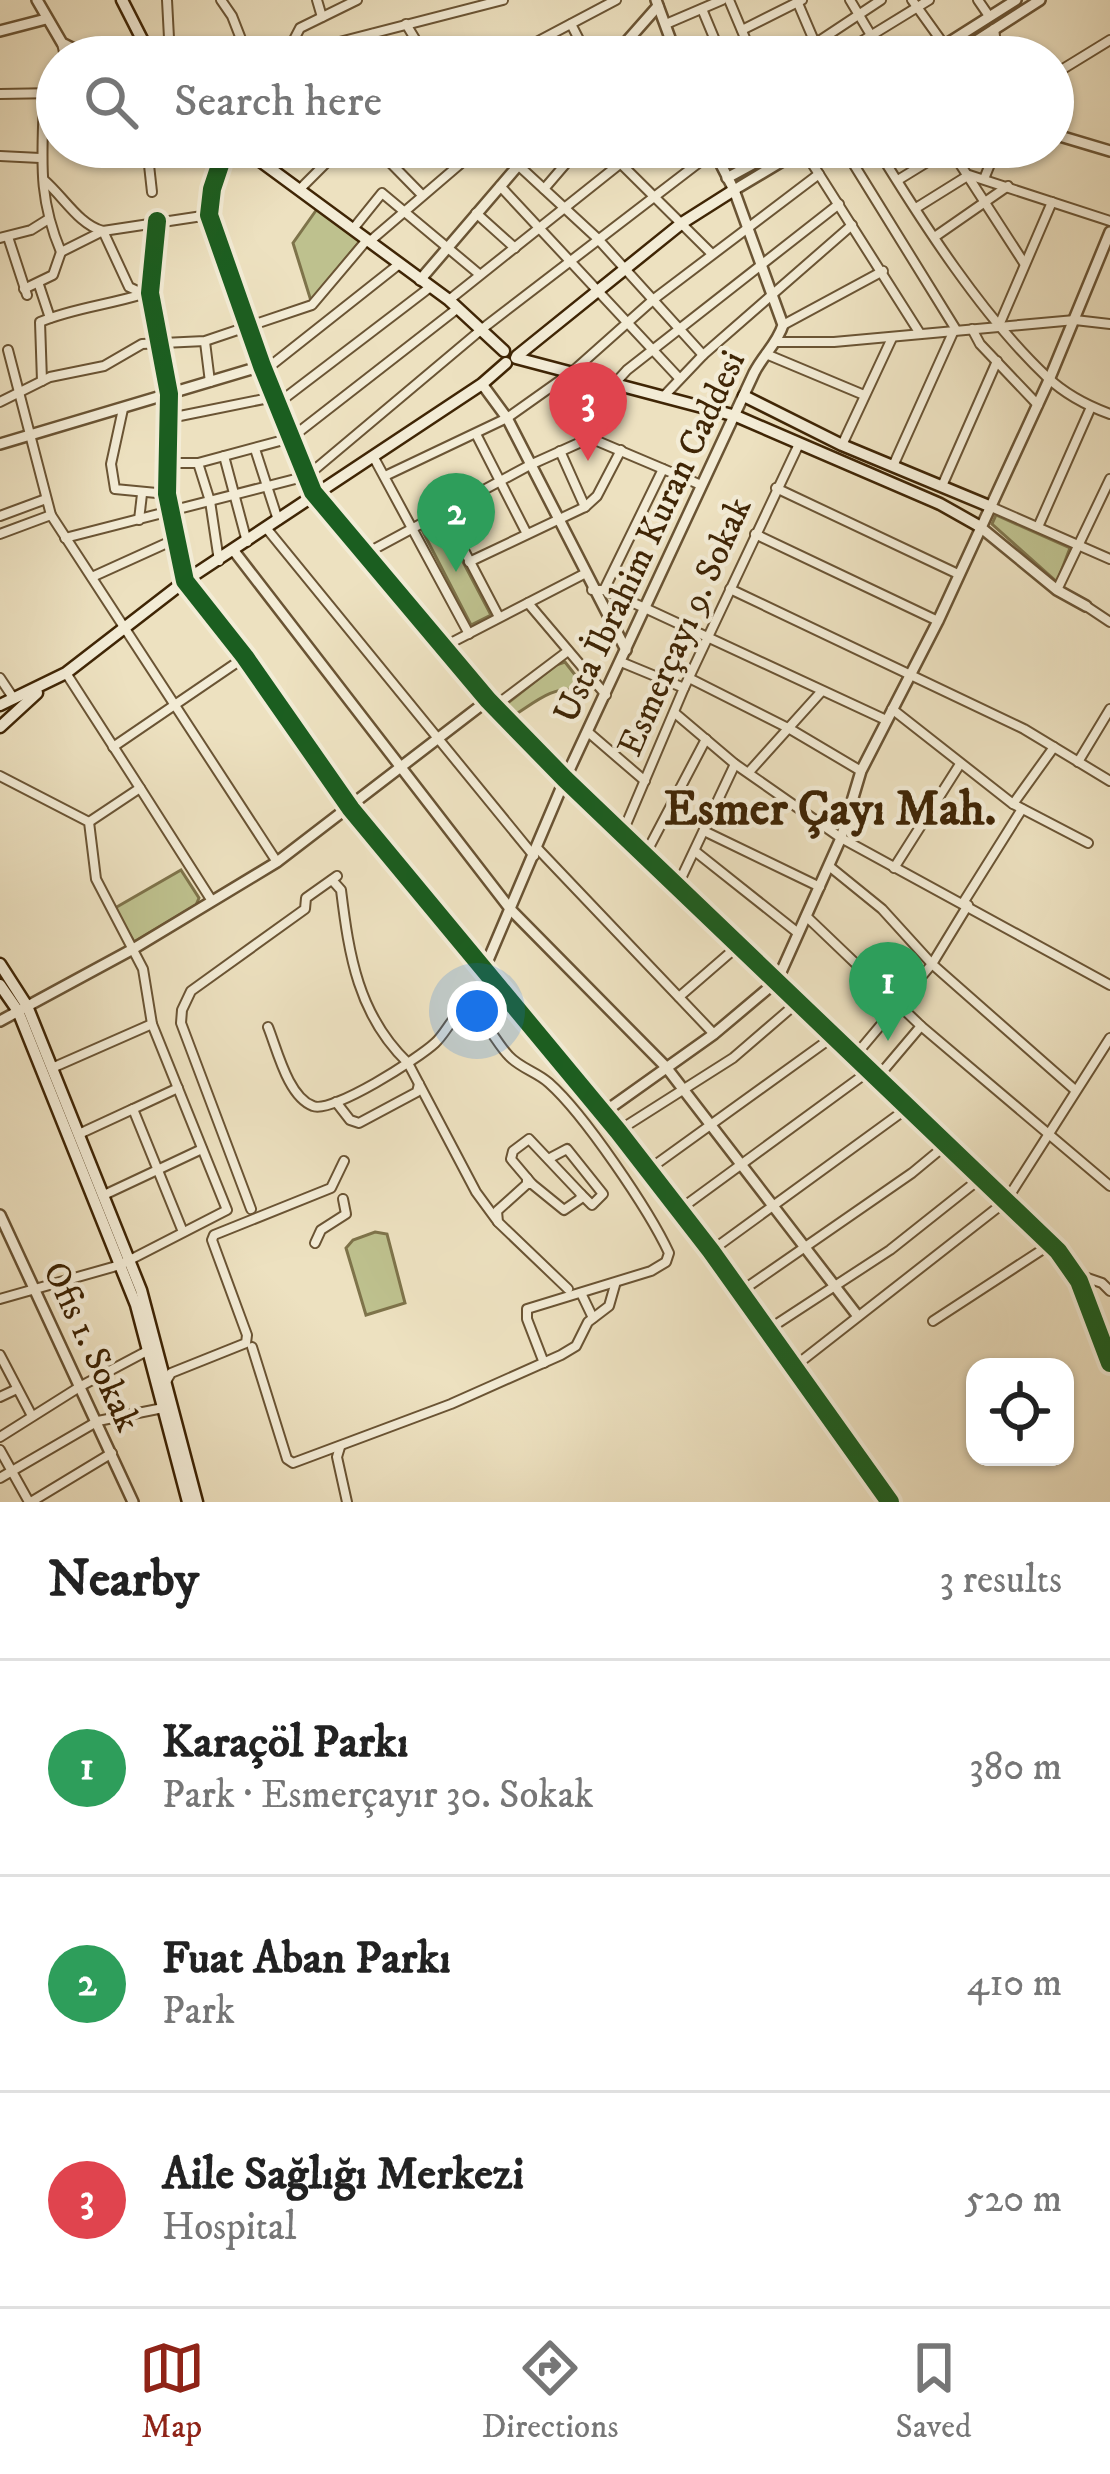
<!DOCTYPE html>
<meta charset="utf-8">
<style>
:root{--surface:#fff;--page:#f2f2f2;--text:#222;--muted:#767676;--line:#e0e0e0;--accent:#8f2418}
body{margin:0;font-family:"IM FELL DW Pica",serif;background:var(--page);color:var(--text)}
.controls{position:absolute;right:36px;bottom:36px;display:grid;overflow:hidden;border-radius:24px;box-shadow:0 3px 9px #0004}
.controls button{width:108px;height:108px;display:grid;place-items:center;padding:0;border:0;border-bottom:3px solid var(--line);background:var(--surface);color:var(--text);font:60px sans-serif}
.you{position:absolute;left:477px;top:1011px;width:42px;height:42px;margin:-30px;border:9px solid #fff;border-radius:50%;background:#1a73e8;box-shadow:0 0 0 18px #1a73e833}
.badge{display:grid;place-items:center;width:78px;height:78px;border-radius:50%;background:var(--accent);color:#fff;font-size:39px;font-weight:700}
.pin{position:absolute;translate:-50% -99px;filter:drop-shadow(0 3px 6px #0008)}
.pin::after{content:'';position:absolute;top:63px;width:42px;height:36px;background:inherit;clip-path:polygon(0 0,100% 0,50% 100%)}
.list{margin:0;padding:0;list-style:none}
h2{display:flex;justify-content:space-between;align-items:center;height:156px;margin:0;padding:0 48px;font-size:51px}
h2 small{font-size:39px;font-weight:400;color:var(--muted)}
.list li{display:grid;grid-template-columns:78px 1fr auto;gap:36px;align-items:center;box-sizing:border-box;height:216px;padding:0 48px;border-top:3px solid var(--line)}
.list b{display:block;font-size:45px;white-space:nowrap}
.list p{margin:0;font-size:39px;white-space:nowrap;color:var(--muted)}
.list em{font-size:39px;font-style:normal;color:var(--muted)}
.icon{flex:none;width:66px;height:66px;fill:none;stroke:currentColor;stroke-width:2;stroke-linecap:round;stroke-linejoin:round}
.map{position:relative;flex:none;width:1110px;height:1502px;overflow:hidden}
.search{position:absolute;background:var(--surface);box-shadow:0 3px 9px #0004;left:36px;right:36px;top:36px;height:132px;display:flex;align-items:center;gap:30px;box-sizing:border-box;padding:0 42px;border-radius:66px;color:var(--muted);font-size:45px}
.sheet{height:804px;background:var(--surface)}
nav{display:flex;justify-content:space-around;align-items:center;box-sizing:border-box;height:168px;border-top:3px solid var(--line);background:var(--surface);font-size:33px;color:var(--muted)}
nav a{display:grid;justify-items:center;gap:6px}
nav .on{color:var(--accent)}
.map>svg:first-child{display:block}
.green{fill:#bec18e;stroke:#7e734a;stroke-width:3}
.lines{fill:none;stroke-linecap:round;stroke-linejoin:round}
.minor-casing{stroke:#6a5434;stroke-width:12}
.tertiary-casing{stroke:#6a5434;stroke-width:14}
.secondary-casing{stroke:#3f2505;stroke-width:15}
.minor{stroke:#f3ecd6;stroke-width:8}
.tertiary{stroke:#f3ecd6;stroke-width:9}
.secondary{stroke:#f3ecd6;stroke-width:10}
.cycleway-casing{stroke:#f3ecd6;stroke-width:26}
.cycleway{stroke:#1b5e20;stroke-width:18}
.labels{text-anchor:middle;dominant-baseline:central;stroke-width:9;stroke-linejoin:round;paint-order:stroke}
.street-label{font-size:36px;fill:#3f2505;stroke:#f3ecd6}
.district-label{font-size:48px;font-weight:bold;fill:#3f2505;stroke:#f3ecd6}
</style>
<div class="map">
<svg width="1110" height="1502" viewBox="0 0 1110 1502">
<rect width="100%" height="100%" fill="#ede1c0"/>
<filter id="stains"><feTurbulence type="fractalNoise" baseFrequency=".00167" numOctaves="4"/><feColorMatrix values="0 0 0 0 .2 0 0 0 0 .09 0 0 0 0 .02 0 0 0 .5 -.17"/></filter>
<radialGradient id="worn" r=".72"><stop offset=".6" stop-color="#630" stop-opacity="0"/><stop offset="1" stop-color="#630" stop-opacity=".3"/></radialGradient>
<!-- green -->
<g class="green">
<polygon points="317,209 360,241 311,301 293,243"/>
<polygon points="996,515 1070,548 1057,582 992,524"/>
<polygon points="441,520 491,615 471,625 422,530"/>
<path d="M565,662L583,685L578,690C553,685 533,704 513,716L504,706L556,665Z"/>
<polygon points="181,870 199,898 196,905 134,942 115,908"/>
<polygon points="375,1232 387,1234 405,1303 366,1315 346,1248 353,1240"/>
</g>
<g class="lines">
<defs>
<g id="minor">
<polyline points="167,0 170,57"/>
<polyline points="221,0 232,16 248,57"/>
<polyline points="317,0 322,17"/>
<polyline points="729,0 753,57"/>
<polyline points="850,0 884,57"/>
<polyline points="912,0 945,46"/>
<polyline points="978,0 989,16"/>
<polyline points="797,1 821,57"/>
<polyline points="702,9 722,57"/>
<polyline points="406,24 426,57"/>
<polyline points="571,24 588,57"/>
<polyline points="666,24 722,0"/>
<polyline points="994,29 998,57"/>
<polyline points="742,30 802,0"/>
<polyline points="372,34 384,57"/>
<polyline points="62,43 65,57"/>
<polyline points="287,53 300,28 357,0"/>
<polyline points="281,57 503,0"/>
<polyline points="497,57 529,46 616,0"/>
<polyline points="660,57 672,44"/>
<polyline points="782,57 813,45 881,0"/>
<polyline points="836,57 929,0"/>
<polyline points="1053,75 1110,40"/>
<path d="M44,93C43,154 36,193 61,252L103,231L209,215"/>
<polyline points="0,94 57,93"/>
<polyline points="147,147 152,192"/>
<polyline points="375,147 422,195"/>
<polyline points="441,147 456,166"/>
<polyline points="604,147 712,254"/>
<polyline points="843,147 955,328 893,466"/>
<path d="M876,147C922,222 983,317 1047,377C1064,393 1088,406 1110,414"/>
<polyline points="949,147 1024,263"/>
<polyline points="803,149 919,332"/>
<polyline points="0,156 40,158"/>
<polyline points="518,165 597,238 703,355"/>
<polyline points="984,179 997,147"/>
<path d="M44,180C63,196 79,225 103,231L129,287L144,294"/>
<polyline points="898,180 950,148"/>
<polyline points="500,186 679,378"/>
<polyline points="544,189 580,147"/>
<polyline points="299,190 342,147"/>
<polyline points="916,208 969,175 1110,221"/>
<polyline points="476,213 515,248"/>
<polyline points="157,221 150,293 169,394 167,494 185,581"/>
<polyline points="353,229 382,193 479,274"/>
<polyline points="936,236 1008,186"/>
<polyline points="8,237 27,295"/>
<polyline points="0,238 31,230 47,220"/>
<polyline points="369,242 480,147"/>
<polyline points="39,285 50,318"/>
<polyline points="24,289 53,275 61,252"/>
<polyline points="449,300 641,147"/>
<polyline points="1000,323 1052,202"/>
<polyline points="783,325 883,271"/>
<polyline points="972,329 980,344 1038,405"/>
<polyline points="205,342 210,382"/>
<polyline points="777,342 834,342 1075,320 1110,324"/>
<polyline points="8,350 51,515"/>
<polyline points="766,354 864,395"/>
<polyline points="264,371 398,265"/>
<path d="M42,381L40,322C73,308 108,305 143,294"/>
<polyline points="664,396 703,355 852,225"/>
<polyline points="0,402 50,377 104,366 142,344 205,341 312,305 366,241"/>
<polyline points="277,404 429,288"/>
<polyline points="123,409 111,464 115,489 167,494"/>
<polyline points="170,418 274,397"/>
<polyline points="476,434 527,534"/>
<polyline points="590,438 701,485"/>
<polyline points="842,445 892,338"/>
<polyline points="255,449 278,520"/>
<polyline points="560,451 585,507"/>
<polyline points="224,456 247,542"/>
<polyline points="373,456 469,634"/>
<polyline points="168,463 198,463 291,438 458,308"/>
<polyline points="198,463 210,501 219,561"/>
<polyline points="385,476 507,418 572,372 654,299 819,174"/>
<polyline points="942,486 997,361"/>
<polyline points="776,488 958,574"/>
<polyline points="989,506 1110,559"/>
<polyline points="444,512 499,617"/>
<polyline points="0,516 46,499"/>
<polyline points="139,520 142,494"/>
<polyline points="1038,527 1091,407"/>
<polyline points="267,529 534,856"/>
<polyline points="0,534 51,515 277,862"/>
<polyline points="755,534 938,621"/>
<polyline points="65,538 307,476 482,329 714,151"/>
<polyline points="365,554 530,465 590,438 608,391 627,370 839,204"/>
<polyline points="469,562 585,507 597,496 621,450"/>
<polyline points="92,577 178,538"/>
<polyline points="730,589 1024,729 1110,781"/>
<polyline points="592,590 604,590 647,609 886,720"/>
<polyline points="604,590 663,469"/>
<polyline points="1057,590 1110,479"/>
<polyline points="528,603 606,695"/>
<polyline points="1086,606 1110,622"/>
<polyline points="443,647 584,574"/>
<polyline points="621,662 684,688"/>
<polyline points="66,673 140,788 89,822"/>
<polyline points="0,678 14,699"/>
<polyline points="689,678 790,729 861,771"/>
<polyline points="495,706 568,651"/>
<polyline points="892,709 1013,804 1088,843"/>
<polyline points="676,714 735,764 841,838 1110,985"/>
<polyline points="588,732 645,781"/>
<polyline points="113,747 245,657"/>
<polyline points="1078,762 1110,709"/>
<polyline points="749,772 821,692"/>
<polyline points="0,776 89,822 96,879 143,969 152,1024 227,1210 120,1265 0,1299"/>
<polyline points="140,788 212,901"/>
<polyline points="1013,804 1054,747"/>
<polyline points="704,831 820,887"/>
<polyline points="622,834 684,688 799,444"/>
<polyline points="538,849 714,1034"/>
<polyline points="696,852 798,933"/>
<polyline points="644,857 706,739"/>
<polyline points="829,866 882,909 932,964 1075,1090"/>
<polyline points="894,868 960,764"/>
<path d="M332,880L341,890C349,955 358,1015 408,1063L476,1192L498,1222"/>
<polyline points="676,889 735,764"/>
<polyline points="963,903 1022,809"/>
<polyline points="806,916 921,1026 1110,1186"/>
<polyline points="777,981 1018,1213"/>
<polyline points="679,997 739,945"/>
<path d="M268,1027C277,1049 288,1097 313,1106C332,1114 419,1058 435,1043C446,1033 452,1016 465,1009C485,1015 495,1042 509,1056C520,1068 537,1072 549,1083C584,1114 649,1210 669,1253L666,1262L651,1271L527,1309V1319L544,1363"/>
<polyline points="854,1057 932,964 968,905"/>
<polyline points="52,1068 152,1024"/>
<polyline points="877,1078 921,1026"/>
<polyline points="178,1088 133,1109 183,1232"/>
<polyline points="336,1102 350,1120 359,1123 417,1092 419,1084"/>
<polyline points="618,1131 733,1058 798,1002"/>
<polyline points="79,1134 133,1109"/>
<polyline points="550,1158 567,1149 603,1194 592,1205 581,1194"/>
<polyline points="648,1170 834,1036"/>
<polyline points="527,1178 511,1159 513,1151 529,1139 581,1194 580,1199 564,1210 532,1184"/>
<polyline points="527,1184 532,1184 527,1178 527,1184 497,1211 498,1222 568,1289"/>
<polyline points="104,1195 202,1149"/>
<polyline points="251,1209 181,1023 182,1010 191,991 305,909 306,898 337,876"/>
<polyline points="679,1210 869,1071"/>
<polyline points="315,1243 321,1230 346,1214 343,1199"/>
<polyline points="711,1251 909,1107"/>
<polyline points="1076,1274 1102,1283 1110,1291"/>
<polyline points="740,1292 912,1173 947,1144"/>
<polyline points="581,1293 593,1318"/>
<polyline points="933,1321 1051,1244"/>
<polyline points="769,1329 890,1250 982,1177"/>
<polyline points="252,1347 287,1459 293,1463 451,1404 561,1355 576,1346 588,1322 609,1306 615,1285"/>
<polyline points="0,1355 32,1416"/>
<polyline points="795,1366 1006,1201 1110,1038"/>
<polyline points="167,1380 171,1373 246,1343 247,1335 212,1240 214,1235 331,1188 344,1161"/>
<polyline points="0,1397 17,1389"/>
<polyline points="0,1437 81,1386 147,1351"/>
<polyline points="340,1447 337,1457 347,1502"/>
<polyline points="0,1450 29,1502"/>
<polyline points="0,1478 98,1421 163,1408"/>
<polyline points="31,1502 112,1453"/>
</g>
<g id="tertiary">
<polyline points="37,0 62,43 90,57"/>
<polyline points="656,0 677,57"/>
<polyline points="0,31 46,19"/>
<polyline points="613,57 658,6"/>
<polyline points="926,57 1016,0"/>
<polyline points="951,57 1040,0"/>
<polyline points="1053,134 1110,151"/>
<polyline points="226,147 212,189 209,215 262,366 313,492 488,700 676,889 777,981"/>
<polyline points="727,178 784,147"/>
<polyline points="734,190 806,147"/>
<polyline points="420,280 534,147"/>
<polyline points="482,384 507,418 626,650"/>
<polyline points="0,444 262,366"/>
<polyline points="979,526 1057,590 1086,606"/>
<polyline points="234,551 511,910 666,1067 857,1315"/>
<polyline points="185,581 245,657 351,809 618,1131 711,1251 890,1502"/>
<path d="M483,972L565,779L754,373C763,355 777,344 783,325L734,190L712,147"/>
<polyline points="0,1021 133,949 277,862 488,700"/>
<polyline points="603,1113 714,1034 777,981 841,838 861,771 938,621 1049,380 1110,232"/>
<polyline points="1018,1213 1058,1251 1079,1281 1110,1363"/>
<polyline points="0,1215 133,1502"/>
</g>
<g id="secondary">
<polyline points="122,0 151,57"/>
<polyline points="241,147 449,300 504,351"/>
<polyline points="517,356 682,223 734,190"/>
<polyline points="516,358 736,416 940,504 979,526"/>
<polyline points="744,396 842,445 989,506"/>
<polyline points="0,705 66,673 185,581 482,384 506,363"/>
<polyline points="0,727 37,693"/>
<polyline points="0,964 27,1006 141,1290 197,1502"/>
<polyline points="0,985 18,1011 136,1305 188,1502"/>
</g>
</defs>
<!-- minor casing -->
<use href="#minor" class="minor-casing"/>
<!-- tertiary casing -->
<use href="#tertiary" class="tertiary-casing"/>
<!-- secondary casing -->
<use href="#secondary" class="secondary-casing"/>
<!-- minor -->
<use href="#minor" class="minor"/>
<!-- tertiary -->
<use href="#tertiary" class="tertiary"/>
<!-- secondary -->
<use href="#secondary" class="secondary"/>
<defs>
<g id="cycleway">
<polyline points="226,147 212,189 209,215 262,366 313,492 488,700 565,779 1058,1251 1079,1281 1110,1363"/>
<polyline points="157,221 150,293 169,394 167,494 185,581 245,657 351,809 618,1131 711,1251 890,1502"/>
</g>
</defs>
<!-- cycleway casing -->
<use href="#cycleway" class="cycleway-casing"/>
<!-- cycleway -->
<use href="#cycleway" class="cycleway"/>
</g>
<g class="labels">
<!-- street labels -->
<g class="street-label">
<text transform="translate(650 537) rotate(-65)">Usta İbrahim Kuran Caddesi</text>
<text transform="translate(685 627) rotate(-66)">Esmerçayı 9. Sokak</text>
<text transform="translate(91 1347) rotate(65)">Ofis 1. Sokak</text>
</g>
<!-- district labels -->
<g class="district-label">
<text x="830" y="810">Esmer Çayı Mah.</text>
</g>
</g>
<rect width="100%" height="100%" filter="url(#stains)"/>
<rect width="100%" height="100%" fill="url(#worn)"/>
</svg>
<div class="controls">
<button><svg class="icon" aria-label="locate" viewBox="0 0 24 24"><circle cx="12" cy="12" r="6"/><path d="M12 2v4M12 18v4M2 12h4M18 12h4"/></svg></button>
</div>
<div class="you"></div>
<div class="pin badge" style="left:888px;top:1041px;background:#2e9e5b">1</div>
<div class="pin badge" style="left:456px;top:572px;background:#2e9e5b">2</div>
<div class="pin badge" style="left:588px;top:461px;background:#e0444e">3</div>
<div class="search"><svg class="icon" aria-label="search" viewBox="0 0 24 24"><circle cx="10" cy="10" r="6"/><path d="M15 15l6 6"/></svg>Search here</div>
</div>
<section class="sheet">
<h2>Nearby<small>3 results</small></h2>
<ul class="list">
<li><span class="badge" style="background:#2e9e5b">1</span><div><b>Karaçöl Parkı</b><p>Park · Esmerçayır 30. Sokak</p></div><em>380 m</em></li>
<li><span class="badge" style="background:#2e9e5b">2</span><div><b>Fuat Aban Parkı</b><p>Park</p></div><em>410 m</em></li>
<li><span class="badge" style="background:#e0444e">3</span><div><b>Aile Sağlığı Merkezi</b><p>Hospital</p></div><em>520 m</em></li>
</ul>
</section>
<nav>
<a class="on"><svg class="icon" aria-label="map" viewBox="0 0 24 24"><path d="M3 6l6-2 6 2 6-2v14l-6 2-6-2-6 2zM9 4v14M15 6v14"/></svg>Map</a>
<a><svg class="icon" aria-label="directions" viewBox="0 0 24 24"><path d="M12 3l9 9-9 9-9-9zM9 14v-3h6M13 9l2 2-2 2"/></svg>Directions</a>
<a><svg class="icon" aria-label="saved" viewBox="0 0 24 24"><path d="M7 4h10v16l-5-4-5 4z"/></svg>Saved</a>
</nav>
